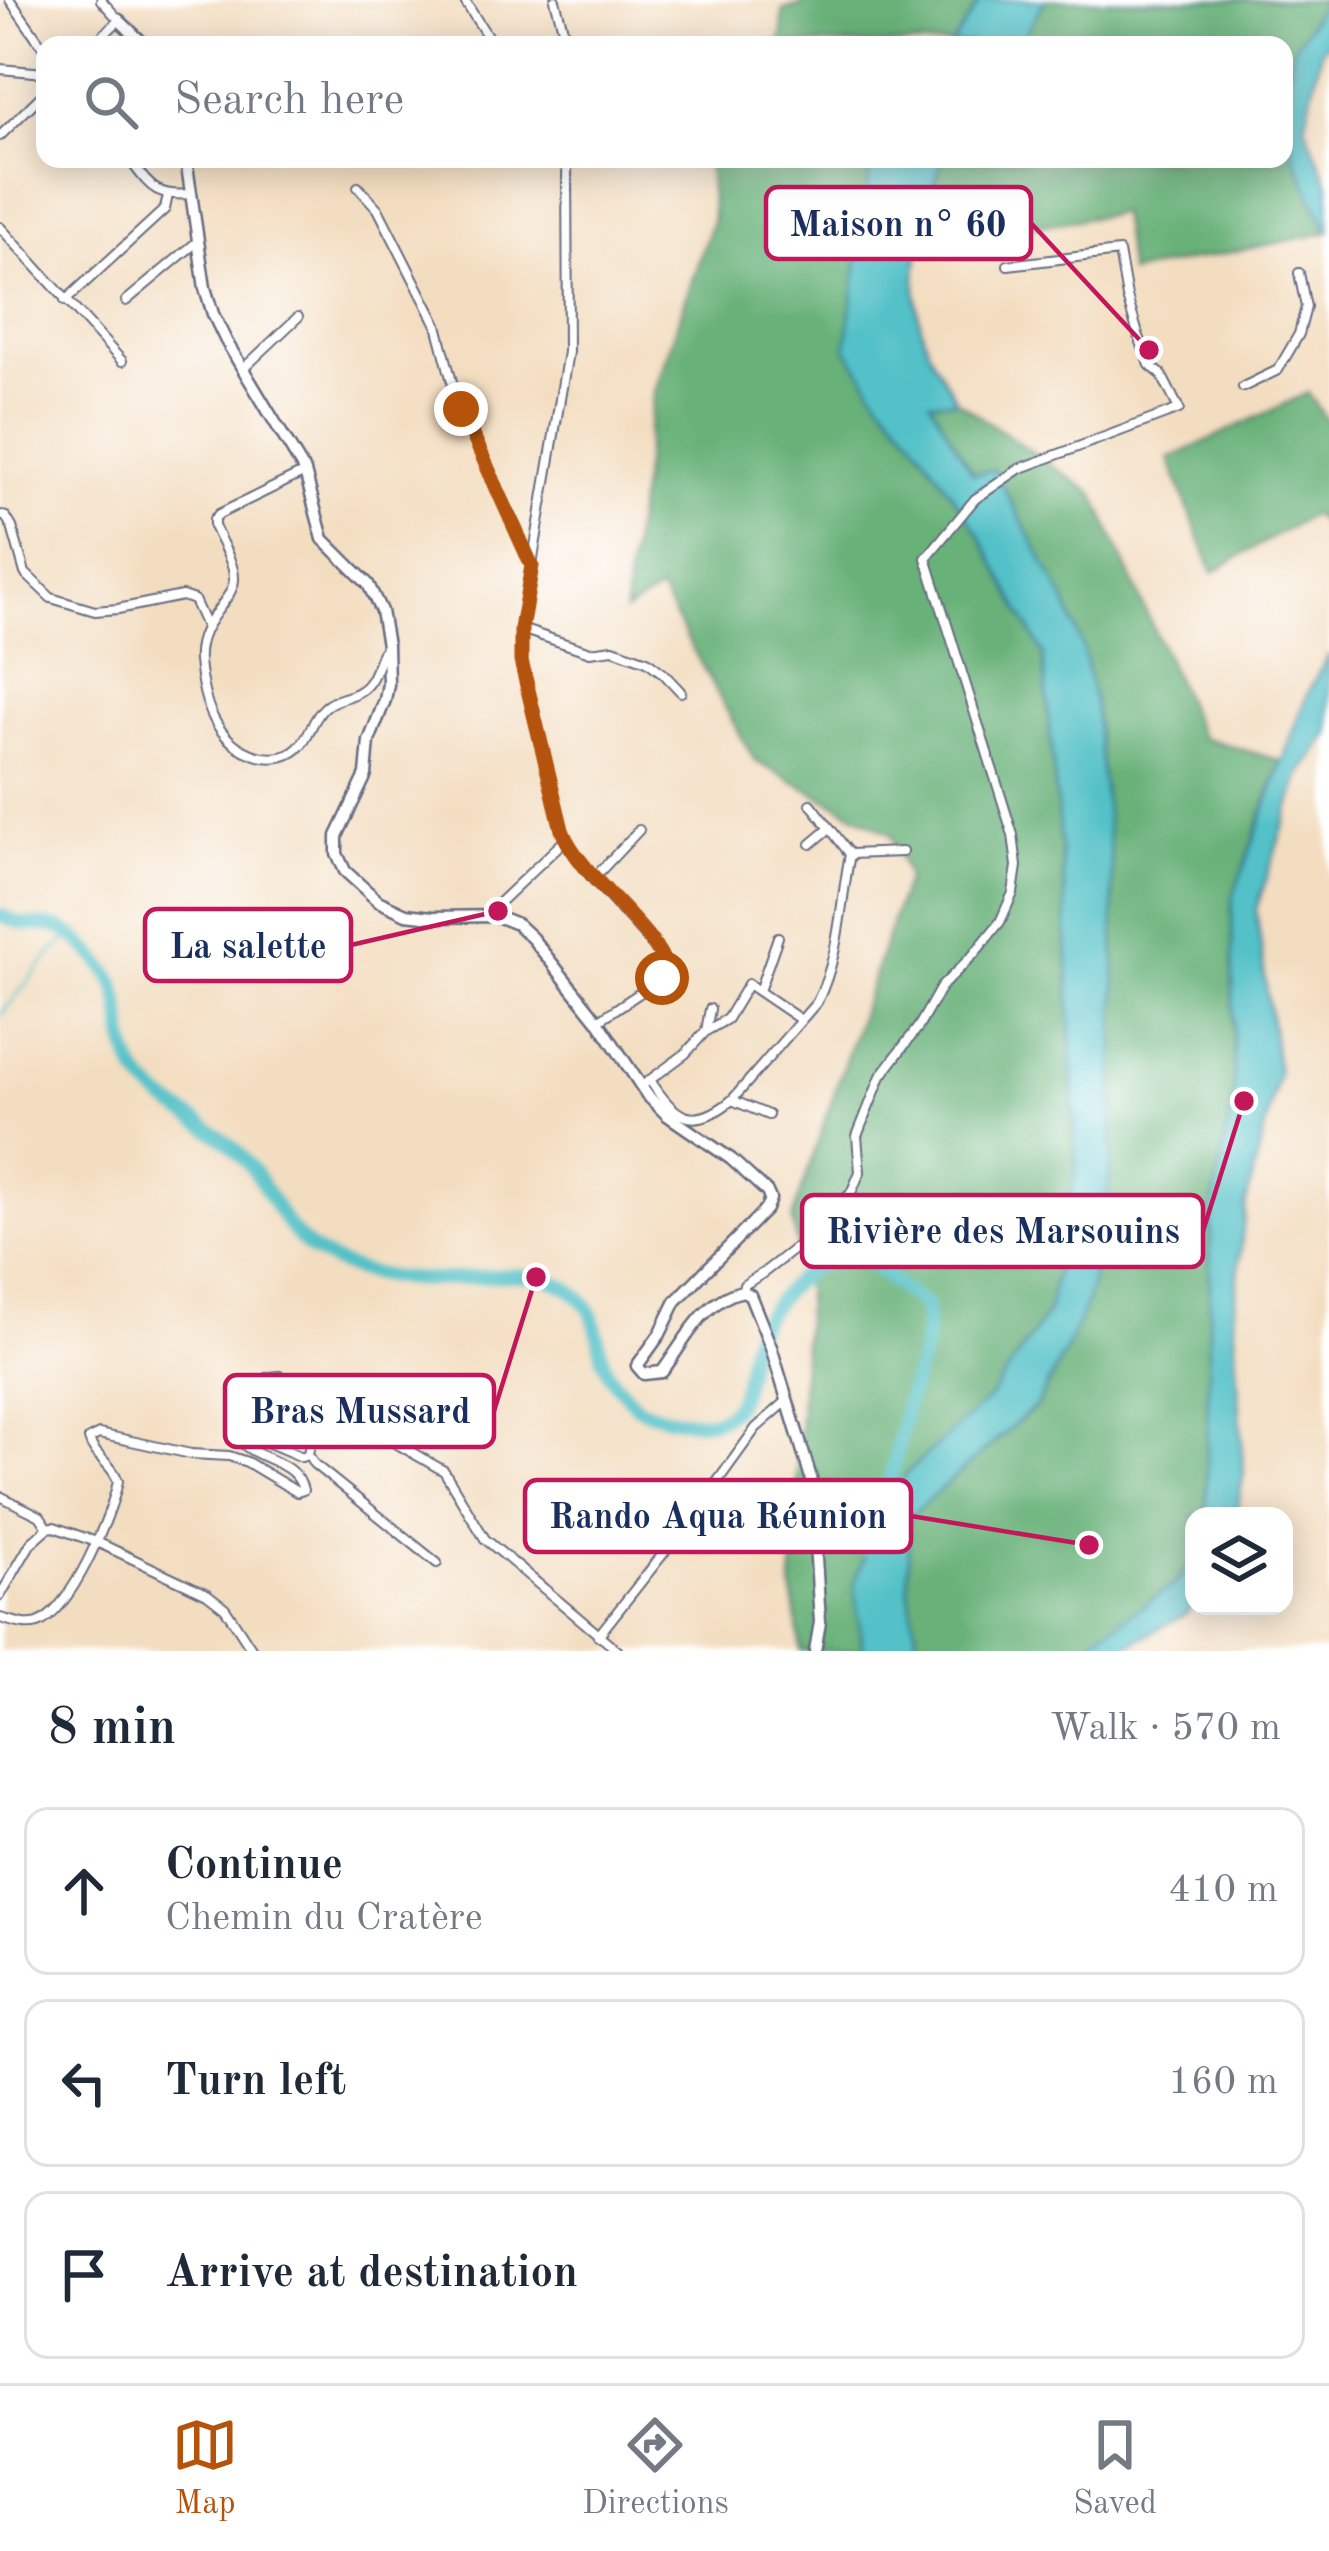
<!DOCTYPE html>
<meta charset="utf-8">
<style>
:root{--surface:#fff;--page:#f6f6f7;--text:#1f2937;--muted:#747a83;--line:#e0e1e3;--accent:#b45309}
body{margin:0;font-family:"Old Standard TT",serif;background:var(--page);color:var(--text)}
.controls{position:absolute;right:36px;bottom:36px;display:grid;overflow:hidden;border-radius:24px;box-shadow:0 6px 30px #0003}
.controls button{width:108px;height:108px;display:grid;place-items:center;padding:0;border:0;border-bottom:3px solid var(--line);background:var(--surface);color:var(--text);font:60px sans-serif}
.stop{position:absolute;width:36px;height:36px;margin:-27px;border:9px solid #b45309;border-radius:50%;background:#fff}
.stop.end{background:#b45309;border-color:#fff;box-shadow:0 3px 12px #0008}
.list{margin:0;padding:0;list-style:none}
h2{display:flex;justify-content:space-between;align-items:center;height:156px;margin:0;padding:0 48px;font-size:51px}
h2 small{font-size:39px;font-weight:400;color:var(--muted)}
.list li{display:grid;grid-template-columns:78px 1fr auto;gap:36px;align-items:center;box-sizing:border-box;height:168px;margin:0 24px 24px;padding:0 24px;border:3px solid var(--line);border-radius:24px}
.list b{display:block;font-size:45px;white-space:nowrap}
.list p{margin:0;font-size:39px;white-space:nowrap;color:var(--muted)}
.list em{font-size:39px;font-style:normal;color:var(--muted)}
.icon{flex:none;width:66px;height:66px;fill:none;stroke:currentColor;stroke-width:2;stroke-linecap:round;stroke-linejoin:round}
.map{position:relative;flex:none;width:1329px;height:1651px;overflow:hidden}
.search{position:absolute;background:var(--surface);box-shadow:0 6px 30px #0003;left:36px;right:36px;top:36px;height:132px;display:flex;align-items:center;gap:30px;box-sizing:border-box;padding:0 42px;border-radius:24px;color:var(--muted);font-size:45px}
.sheet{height:732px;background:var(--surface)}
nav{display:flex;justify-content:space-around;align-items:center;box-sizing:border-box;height:168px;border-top:3px solid var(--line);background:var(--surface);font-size:33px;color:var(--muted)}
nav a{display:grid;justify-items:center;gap:6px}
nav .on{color:var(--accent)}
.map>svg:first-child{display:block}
.forest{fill:#68b178;stroke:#42706b;stroke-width:3}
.water{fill:#52c1c7;stroke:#367892;stroke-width:3}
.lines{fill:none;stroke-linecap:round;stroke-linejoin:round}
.stream{stroke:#52c1c7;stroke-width:3}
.river{stroke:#52c1c7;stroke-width:14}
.street-casing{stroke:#676c80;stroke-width:12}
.secondary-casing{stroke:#676c80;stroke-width:15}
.street{stroke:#fff;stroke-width:8}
.secondary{stroke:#fff;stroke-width:10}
.route{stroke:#b45309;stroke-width:15}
.leader{fill:none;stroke:#c2185b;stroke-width:4.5}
.callout-dot{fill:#c2185b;stroke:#fff;stroke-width:4.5}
.callout{fill:#fff;stroke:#c2185b;stroke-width:4.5}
.callout-label{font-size:36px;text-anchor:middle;font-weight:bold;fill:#1b2f5e}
</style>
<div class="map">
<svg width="1329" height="1651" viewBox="0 0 1329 1651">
<rect width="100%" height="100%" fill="#fff"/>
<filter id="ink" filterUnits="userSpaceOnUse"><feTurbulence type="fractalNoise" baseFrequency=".00833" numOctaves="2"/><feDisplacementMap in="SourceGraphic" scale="24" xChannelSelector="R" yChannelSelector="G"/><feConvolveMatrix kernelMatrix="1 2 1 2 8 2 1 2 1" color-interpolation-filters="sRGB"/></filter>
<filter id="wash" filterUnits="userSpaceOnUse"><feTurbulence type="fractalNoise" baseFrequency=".004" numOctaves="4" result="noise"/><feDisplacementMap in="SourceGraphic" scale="48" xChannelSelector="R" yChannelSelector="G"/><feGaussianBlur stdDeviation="2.7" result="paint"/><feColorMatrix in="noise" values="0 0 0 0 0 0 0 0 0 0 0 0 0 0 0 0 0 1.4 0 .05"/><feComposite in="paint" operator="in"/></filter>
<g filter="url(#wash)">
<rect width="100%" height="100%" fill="#f3ddc0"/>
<!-- forest -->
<g class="forest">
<polygon points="804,0 981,0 952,45 779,45 782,35 783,10 802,5"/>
<polygon points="1045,0 1324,0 1307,26 1294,157 1329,232 1129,273 1120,213 917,245 943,159 1284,159 1284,45 1019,45"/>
<polygon points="713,159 880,159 869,176 878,397 911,435 978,532 1043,654 1066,906 1076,1167 1048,1312 990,1397 909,1471 854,1583 863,1651 801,1651 792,1587 806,1293 792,1219 907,877 891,834 755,761 660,590 625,612 628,574 654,394 713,218 708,167"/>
<polygon points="1308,393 1329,424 1329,530 1312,514 1213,572 1169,459"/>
<polygon points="929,400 957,401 1094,494 1201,737 1281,761 1232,900 1234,1096 1211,1214 1206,1516 1194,1516 1194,1558 1177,1583 1075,1651 919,1651 908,1588 909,1517 1037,1406 1067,1348 1087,1301 1116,1000 1112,871 1094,703 1083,649 1064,598 974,474"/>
</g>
<!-- water -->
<g class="water">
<polygon points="981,0 1045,0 1019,45 952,45"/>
<polygon points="1324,0 1329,0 1329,41 1321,50 1305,125 1329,185 1329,233 1294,157 1285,99 1293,49"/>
<path d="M880,159H943C921,219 903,289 929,351C937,368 948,384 957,401H930L973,474L994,470L1064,598L1083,649L1094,703L1112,871L1116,1000L1112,1155L1102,1234L1087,1301L1067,1348L1036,1406L909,1517L908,1588L919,1651H863L854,1583L884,1507L909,1471L990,1397L1048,1312L1076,1167L1066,906L1043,654L978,532L911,435L878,397L846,348L869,176Z"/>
<polygon points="1329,654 1329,734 1301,774 1256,909 1278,1075 1245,1208 1234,1316 1244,1472 1236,1516 1206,1516 1211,1214 1234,1096 1232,900 1307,694"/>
<polygon points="1194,1558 1194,1603 1187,1613 1118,1651 1075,1651 1177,1583"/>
</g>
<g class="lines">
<!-- stream -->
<polyline class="stream" points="0,1016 51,953 70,936"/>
<!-- river -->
<path class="river" d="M0,915C8,918 16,923 25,924C37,926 50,924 61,929C79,937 110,970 116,988C127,1020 119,1055 144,1082C173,1113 214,1124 244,1159C273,1192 282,1234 323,1256C356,1274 400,1280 438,1280C484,1279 538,1262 578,1296C602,1317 595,1344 607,1370C611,1379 618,1385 623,1392C637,1408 639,1409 660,1415C675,1419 697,1424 714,1420C749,1412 744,1362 754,1335C759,1319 796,1277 812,1268C826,1260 839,1257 853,1249C879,1267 898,1290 926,1306L925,1344L907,1401L893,1469L873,1536L871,1553"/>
</g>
</g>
<g filter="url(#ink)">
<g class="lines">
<defs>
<g id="street">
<polyline points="10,0 45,50"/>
<polyline points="464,0 493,45"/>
<polyline points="555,0 563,29 561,45"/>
<polyline points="93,45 119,20 101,0"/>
<polyline points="0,69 45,73"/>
<polyline points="0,136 45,92"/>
<path d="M129,159C150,186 154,197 191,194"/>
<polyline points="567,159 568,352 521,629 521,661 565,840 593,879 661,954 666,971 662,978 598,1021"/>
<polyline points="358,187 378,209 437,325 456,397 532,565"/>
<polyline points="0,227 122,361"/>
<polyline points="65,301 165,209 168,195"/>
<polyline points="126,301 198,241"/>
<polyline points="243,369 298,317"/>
<polyline points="1243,387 1278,370 1299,334 1306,307 1299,273"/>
<path d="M305,472L219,514L214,519V526C220,541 234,562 234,578C235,601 196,620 199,661C203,702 215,743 258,756C271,759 282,759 293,752C309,742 311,719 325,707C335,698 347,699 358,692C375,684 377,661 386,646"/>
<polyline points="0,515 6,517 12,527 25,573 51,598 95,611 118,609 182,596 194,600 205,624"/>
<polyline points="521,629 590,652 613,649 647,661 664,674 681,692"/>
<polyline points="811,804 850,854"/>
<polyline points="811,844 830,828"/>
<polyline points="593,879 639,830"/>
<polyline points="485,916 565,840"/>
<polyline points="759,991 778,937"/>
<polyline points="706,1031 727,1019 748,984 801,1020"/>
<path d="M650,1080C674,1118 693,1132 732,1100L817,1002C840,956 840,904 850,854L902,852"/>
<polyline points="647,1082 685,1054 706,1031 710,1009"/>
<polyline points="732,1100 768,1115"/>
<polyline points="743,1291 744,1285 763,1273 803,1242 851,1193 860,1172 857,1136 881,1076 919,1026 941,987 974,954 1000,922 1013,893 1017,866 1013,835 926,558 975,499 1019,469 1179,409 1161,374 1150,365 1138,334 1127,297 1119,252 1008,265"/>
<polyline points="0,1496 40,1516 48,1528 54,1527 99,1543 207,1594 225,1608 253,1651"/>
<path d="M437,1563L314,1464L308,1454L310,1444L307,1440C267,1424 245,1429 269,1377L280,1376L444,1471L485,1539L618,1651"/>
<polyline points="0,1596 31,1543 48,1528"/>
<path d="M0,1618C12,1621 26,1627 38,1623C71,1611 112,1514 118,1481C112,1463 93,1456 89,1439L99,1434L191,1454L229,1456L247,1462L297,1492L303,1490C295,1456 246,1461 236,1433L241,1431L302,1457L308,1454"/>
<polyline points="598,1636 682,1530 690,1504 717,1482 756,1428 788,1400"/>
</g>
<g id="secondary">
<polyline points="119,20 145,45"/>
<path d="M186,159L205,288L213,314L226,341L305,472L323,539L368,584L381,611L387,645L388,684L385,700L369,741L366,775L337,836V854L345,871L378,901L406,914L433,917L497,916L517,924L532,938L598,1021L647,1095L667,1115L731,1159L767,1192L770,1199L766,1209L676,1301L660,1334L637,1366L644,1374L662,1372C684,1343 703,1299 743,1291L750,1295L771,1347L811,1478L820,1622L815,1651"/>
</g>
</defs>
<!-- street casing -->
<use href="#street" class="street-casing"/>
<!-- secondary casing -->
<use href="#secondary" class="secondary-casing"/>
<!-- street -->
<use href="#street" class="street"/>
<!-- secondary -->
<use href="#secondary" class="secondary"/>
</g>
</g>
<g class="lines" filter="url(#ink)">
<!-- route -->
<path class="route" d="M461,409L532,566L521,629V661L562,830C579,877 662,934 666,971L662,978"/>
</g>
<!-- callouts -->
<path class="leader" d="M1149 350L1031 223M498 911L351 945M1244 1101L1203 1231M536 1277L494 1411M1089 1545L911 1516"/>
<g class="callout-dot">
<circle cx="1149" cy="350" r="12"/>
<circle cx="498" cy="911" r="12"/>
<circle cx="1244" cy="1101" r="12"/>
<circle cx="536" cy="1277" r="12"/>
<circle cx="1089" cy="1545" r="12"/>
</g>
<g class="callout">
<rect x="766" y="187" width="265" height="72" rx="12"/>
<rect x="145" y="909" width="206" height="72" rx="12"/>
<rect x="802" y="1195" width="401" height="72" rx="12"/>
<rect x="225" y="1375" width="269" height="72" rx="12"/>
<rect x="525" y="1480" width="386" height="72" rx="12"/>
</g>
<g class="callout-label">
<text x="898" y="236">Maison n° 60</text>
<text x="248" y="958">La salette</text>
<text x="1003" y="1243">Rivière des Marsouins</text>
<text x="360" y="1423">Bras Mussard</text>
<text x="718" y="1528">Rando Aqua Réunion</text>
</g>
</svg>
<div class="controls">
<button><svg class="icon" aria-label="layers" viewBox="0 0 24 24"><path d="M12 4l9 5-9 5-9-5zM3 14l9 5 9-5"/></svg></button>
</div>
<div class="stop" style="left:662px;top:978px"></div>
<div class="stop end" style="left:461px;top:409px"></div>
<div class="search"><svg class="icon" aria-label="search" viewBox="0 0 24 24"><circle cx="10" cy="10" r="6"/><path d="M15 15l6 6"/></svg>Search here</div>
</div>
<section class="sheet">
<h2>8 min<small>Walk · 570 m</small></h2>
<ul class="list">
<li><svg class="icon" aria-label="ahead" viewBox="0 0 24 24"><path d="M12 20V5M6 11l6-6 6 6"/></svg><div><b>Continue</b><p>Chemin du Cratère</p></div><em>410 m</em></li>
<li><svg class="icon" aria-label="left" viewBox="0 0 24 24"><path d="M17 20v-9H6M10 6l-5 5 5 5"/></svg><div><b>Turn left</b></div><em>160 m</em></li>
<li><svg class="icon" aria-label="arrive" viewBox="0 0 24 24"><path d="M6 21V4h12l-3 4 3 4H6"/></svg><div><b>Arrive at destination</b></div></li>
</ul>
</section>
<nav>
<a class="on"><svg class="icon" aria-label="map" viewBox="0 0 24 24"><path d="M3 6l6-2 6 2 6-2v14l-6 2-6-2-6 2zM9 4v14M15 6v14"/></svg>Map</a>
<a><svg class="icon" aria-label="directions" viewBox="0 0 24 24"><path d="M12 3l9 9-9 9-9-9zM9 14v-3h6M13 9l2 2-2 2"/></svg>Directions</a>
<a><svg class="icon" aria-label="saved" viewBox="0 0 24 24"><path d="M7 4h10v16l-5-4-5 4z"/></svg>Saved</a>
</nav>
